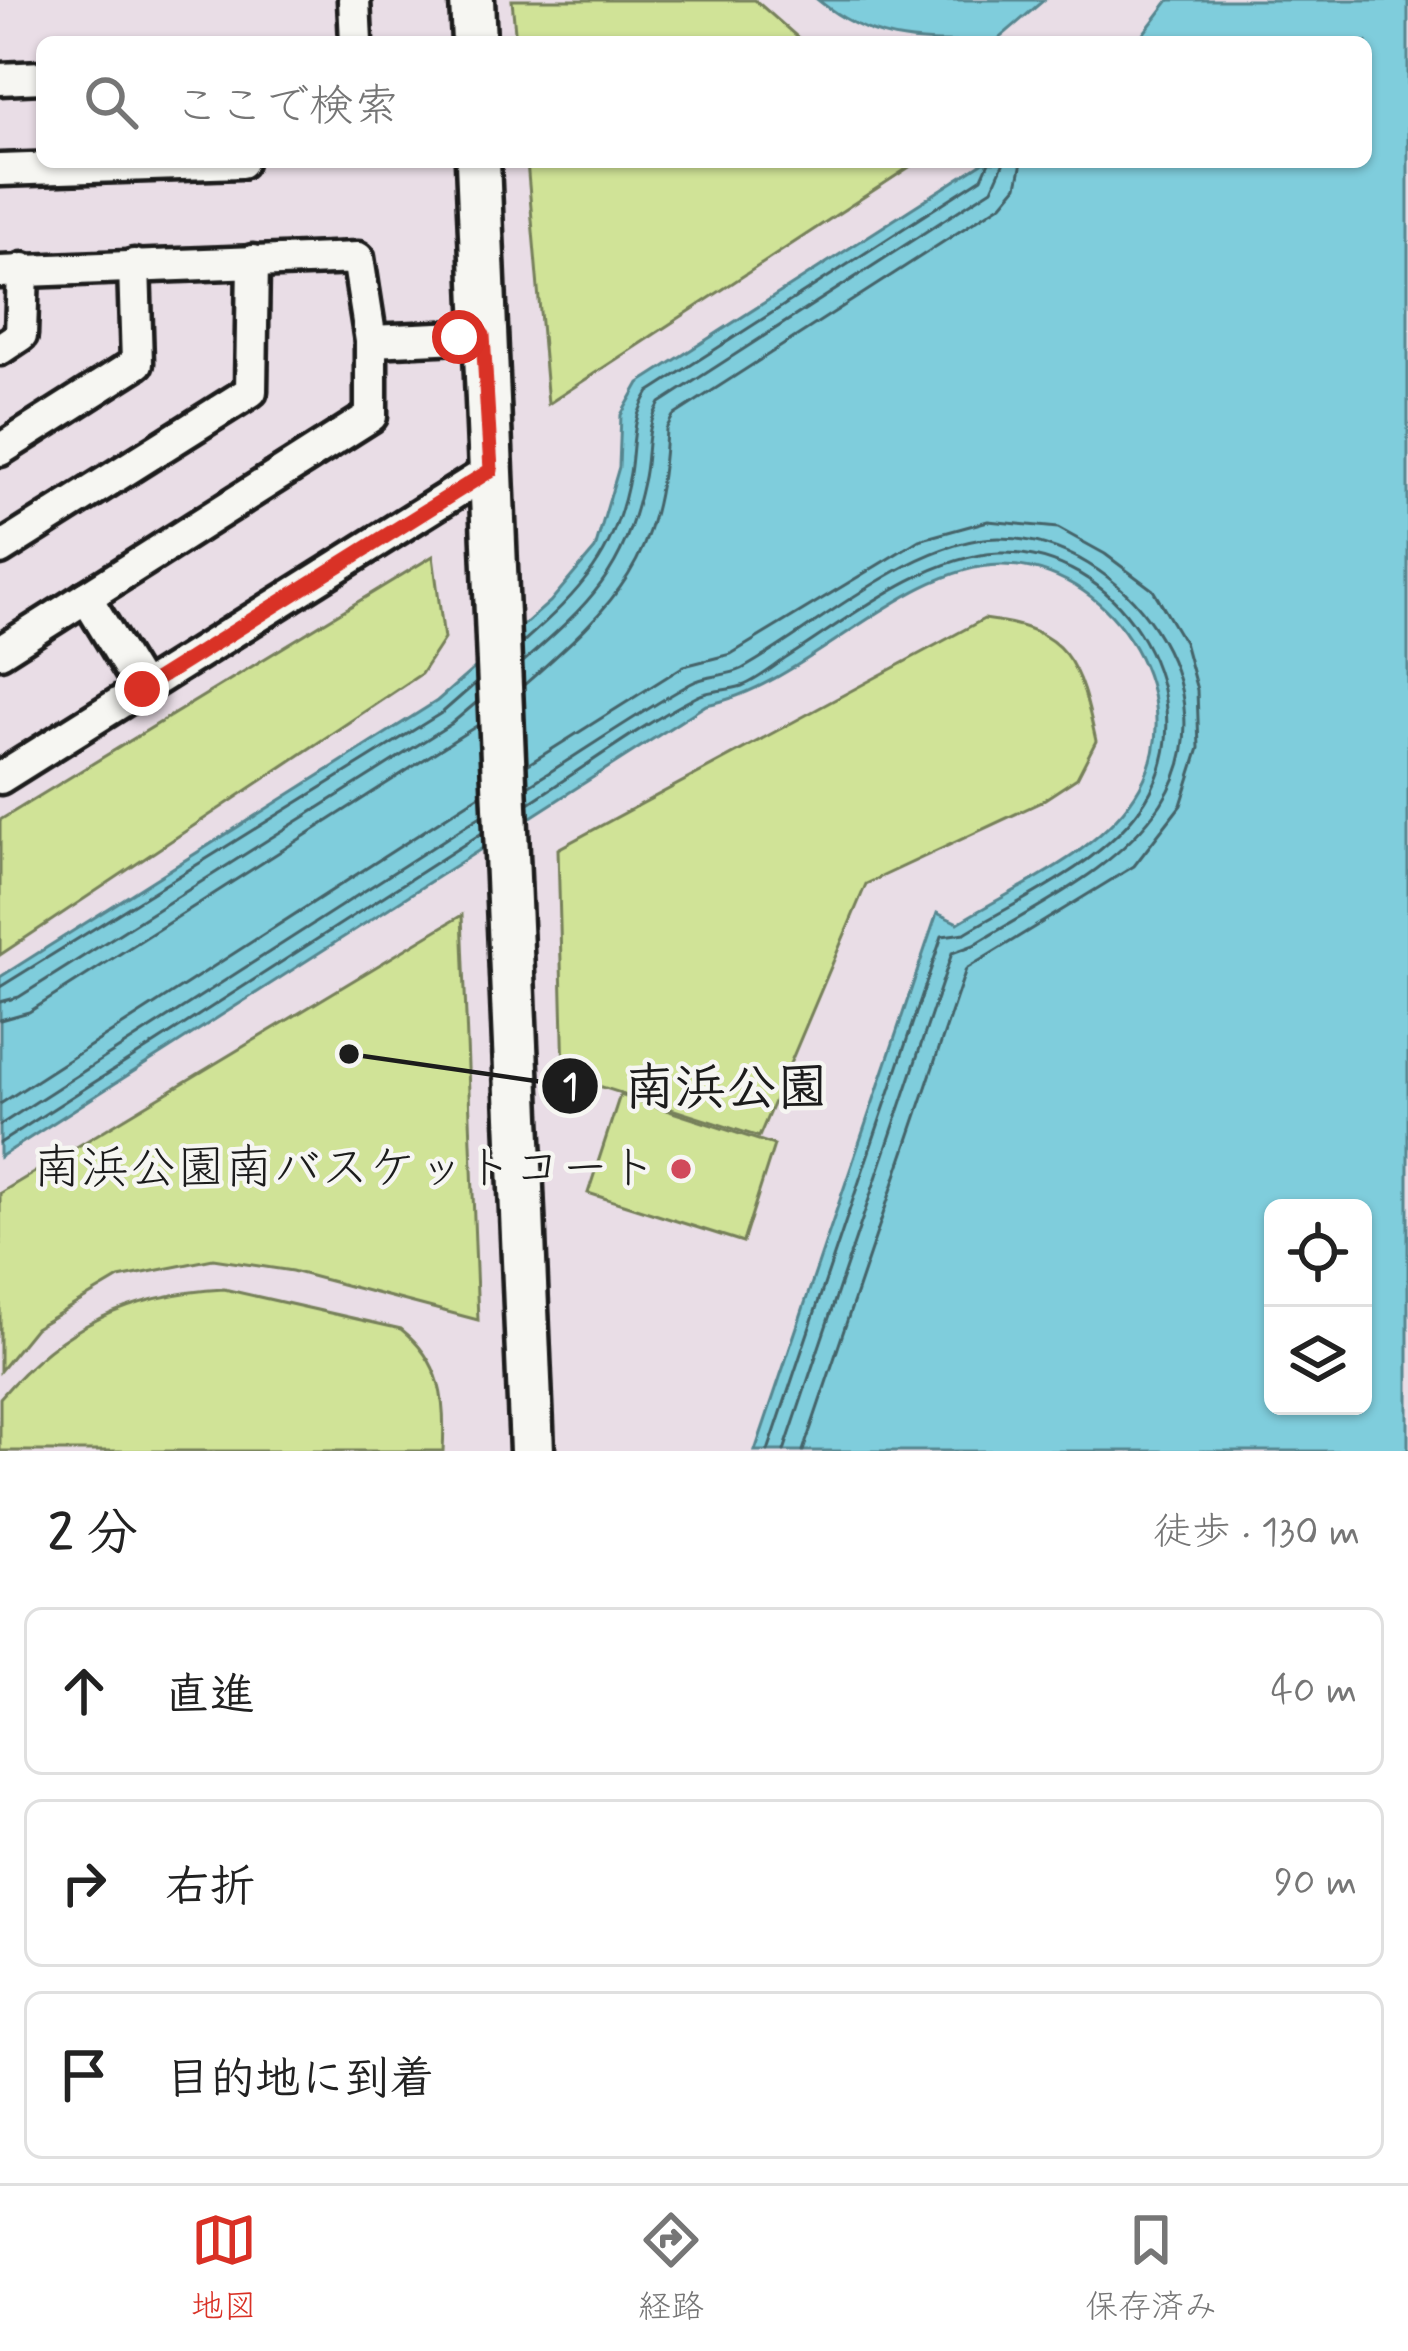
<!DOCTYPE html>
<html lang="ja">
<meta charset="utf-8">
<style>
:root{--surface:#fff;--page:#f6f6f6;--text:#222;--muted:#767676;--line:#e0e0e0;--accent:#d93025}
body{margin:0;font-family:Mynerve,"Klee One",sans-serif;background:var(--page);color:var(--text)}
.controls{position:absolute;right:36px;bottom:36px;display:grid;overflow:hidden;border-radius:18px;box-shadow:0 3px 9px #0004}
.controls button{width:108px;height:108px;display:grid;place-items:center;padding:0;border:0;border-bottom:3px solid var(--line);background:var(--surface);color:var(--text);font:60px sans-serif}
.stop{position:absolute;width:36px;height:36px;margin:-27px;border:9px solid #d93025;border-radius:50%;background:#fff}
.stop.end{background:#d93025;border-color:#fff;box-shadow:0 3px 12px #0008}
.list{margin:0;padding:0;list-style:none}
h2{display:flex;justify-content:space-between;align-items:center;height:156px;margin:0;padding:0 48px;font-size:51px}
h2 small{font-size:39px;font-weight:400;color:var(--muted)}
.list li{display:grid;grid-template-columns:78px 1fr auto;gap:36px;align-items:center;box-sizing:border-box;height:168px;margin:0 24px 24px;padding:0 24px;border:3px solid var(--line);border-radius:18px}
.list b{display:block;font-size:45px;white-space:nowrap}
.list em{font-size:39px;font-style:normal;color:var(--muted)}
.icon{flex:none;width:66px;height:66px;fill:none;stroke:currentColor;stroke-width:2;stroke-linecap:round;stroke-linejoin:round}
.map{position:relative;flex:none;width:1408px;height:1451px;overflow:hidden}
.search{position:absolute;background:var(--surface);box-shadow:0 3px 9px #0004;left:36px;right:36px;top:36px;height:132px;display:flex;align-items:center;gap:30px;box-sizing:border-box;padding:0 42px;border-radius:18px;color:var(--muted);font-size:45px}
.sheet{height:732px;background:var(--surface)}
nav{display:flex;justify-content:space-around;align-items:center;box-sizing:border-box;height:168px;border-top:3px solid var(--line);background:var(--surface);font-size:33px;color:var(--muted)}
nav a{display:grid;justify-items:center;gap:6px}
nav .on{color:var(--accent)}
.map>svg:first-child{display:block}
.green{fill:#d0e397;stroke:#76805a;stroke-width:3}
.water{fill:#7fcddc;stroke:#57868f;stroke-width:3;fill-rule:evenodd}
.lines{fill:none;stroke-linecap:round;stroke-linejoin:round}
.shore{stroke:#446369;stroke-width:3}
.street-casing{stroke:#1c1c1c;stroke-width:39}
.secondary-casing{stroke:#1c1c1c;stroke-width:51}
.street{stroke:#f6f6f2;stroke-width:30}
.secondary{stroke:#f6f6f2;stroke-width:42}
.route{stroke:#d93025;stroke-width:15}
.poi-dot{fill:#d1495b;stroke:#f6f6f2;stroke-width:4.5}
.labels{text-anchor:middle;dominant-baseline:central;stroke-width:9;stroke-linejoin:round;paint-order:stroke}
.poi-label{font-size:48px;fill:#1c1c1c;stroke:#f6f6f2;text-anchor:end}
.leader{fill:none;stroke:#1c1c1c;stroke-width:4.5}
.callout-dot{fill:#1c1c1c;stroke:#f6f6f2;stroke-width:4.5}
.mark-label{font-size:36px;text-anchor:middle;font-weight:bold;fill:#fff}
.callout-label{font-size:51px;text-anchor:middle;font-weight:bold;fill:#1c1c1c;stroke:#f6f6f2;stroke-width:9;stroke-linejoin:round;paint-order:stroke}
</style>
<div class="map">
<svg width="1408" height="1451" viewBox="0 0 1408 1451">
<rect width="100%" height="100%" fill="#e9dde6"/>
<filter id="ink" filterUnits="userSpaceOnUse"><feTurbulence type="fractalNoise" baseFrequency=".00833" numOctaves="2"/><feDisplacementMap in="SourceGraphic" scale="24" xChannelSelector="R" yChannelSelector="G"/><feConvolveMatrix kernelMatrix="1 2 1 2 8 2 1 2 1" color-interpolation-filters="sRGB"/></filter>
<g filter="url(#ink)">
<!-- green -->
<g class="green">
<polygon points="512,0 755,0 803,42 516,42"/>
<polygon points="527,162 917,162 548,404"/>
<polygon points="433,556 444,639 421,674 0,955 0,820"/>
<path d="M984,619C1069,629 1079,662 1096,741L1077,778L1039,803L866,884L759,1137L564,1075L558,849Z"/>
<polygon points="462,915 478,1320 292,1271 213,1259 119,1278 35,1328 0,1371 0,1193"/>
<polygon points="620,1095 774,1145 743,1242 588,1193"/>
<path d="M224,1289L401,1329C442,1362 446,1400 443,1451H0V1398C62,1326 129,1294 224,1289Z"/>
</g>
<!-- water -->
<g class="water">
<path d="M818,0H1044L995,42C925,42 875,47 818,0Z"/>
<path d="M1169,0H1408V1451H755L937,913L958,923C1018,886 1104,851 1140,787C1193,691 1107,564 1001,565C902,566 806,686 706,705L0,1157V977L437,701L550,602L595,549L619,467L621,415L639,383L984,162H1366V42H1137ZM1273,1208H1363V1406H1273Z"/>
</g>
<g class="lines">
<!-- shore -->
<g class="shore">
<path d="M522,643C581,591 617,553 630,473C635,441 631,420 649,392L982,178L989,162"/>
<path d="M523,662C590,603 624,572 643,482C650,454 644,429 660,403L992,189L1004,162"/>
<path d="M524,685C619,601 660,561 666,429L673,416L1002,204L1017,186L1022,162"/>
<polyline points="527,765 684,666 731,654 919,540 988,521 1058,528 1105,554 1153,590 1184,642 1197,690 1199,748 1181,805 1134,866 966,969 803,1451"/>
<path d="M528,786C582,752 635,715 690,684C706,674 726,677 742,669C815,629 914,538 999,538C1125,538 1235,691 1161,804C1117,870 1039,904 974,945L952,953L784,1451"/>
<path d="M529,803C584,768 639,726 698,696C712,689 728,691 742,686C758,680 774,666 788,657C848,619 925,556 999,553C1116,549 1204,687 1151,791C1116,858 1027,895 965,933L942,936L768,1451"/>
<polyline points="0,987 443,712 476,683"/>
<polyline points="0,1002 19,997 451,724 477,702"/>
<polyline points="0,1020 29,1012 478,725"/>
<polyline points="0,1104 480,795"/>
<polyline points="0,1125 481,816"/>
<polyline points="0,1143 482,833"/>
</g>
<defs>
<g id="street">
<polyline points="354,0 356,42"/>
<polyline points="0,79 42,77"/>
<polyline points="0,170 241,162"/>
<polyline points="0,272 358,258 371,341 371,416 0,652"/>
<polyline points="371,341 483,336"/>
<polyline points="0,349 21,335 23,269"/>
<polyline points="0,450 137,363 134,265"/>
<polyline points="0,549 251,391 253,261"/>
<polyline points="86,597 142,689"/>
<polyline points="0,778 491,470"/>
</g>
<g id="secondary">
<polyline points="472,0 474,42"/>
<polyline points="478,162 532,1451"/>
</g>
</defs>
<!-- street casing -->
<use href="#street" class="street-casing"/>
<!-- secondary casing -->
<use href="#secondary" class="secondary-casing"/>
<!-- street -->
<use href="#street" class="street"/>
<!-- secondary -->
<use href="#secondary" class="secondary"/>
</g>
</g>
<g class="lines" filter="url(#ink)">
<!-- route -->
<polyline class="route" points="142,689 491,470 483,335 459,337"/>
</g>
<!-- markers -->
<circle class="poi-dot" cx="681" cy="1169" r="12"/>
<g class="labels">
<!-- poi labels -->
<g class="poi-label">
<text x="657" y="1169">南浜公園南バスケットコート</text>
</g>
</g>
<!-- callouts -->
<path class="leader" d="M349 1054L570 1086"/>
<g class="callout-dot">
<circle cx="349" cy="1054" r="12"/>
<circle cx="570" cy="1086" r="30"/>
</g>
<g class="mark-label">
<text x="570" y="1098">1</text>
</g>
<g class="callout-label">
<text x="726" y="1104">南浜公園</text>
</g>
</svg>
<div class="controls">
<button><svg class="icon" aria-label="locate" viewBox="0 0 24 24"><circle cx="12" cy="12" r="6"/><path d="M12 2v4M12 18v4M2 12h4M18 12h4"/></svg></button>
<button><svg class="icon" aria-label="layers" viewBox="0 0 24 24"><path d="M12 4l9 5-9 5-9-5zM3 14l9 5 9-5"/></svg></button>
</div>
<div class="stop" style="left:459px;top:337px"></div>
<div class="stop end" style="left:142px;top:689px"></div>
<div class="search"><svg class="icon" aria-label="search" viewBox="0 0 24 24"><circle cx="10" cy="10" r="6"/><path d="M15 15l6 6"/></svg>ここで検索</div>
</div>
<section class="sheet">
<h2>2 分<small>徒歩 · 130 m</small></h2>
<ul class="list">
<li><svg class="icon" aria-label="ahead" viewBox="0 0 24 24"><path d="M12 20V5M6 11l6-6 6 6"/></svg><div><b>直進</b></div><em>40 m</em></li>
<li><svg class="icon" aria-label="right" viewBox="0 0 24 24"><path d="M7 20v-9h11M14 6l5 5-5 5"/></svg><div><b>右折</b></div><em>90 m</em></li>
<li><svg class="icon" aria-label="arrive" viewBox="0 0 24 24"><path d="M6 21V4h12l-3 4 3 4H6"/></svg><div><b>目的地に到着</b></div></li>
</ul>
</section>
<nav>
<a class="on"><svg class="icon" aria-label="map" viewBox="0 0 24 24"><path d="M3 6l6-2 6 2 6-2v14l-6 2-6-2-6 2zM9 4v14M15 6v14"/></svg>地図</a>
<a><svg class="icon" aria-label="directions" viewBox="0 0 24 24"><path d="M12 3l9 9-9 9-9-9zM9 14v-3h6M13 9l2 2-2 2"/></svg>経路</a>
<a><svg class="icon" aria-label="saved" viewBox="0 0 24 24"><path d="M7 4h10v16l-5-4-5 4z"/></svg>保存済み</a>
</nav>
